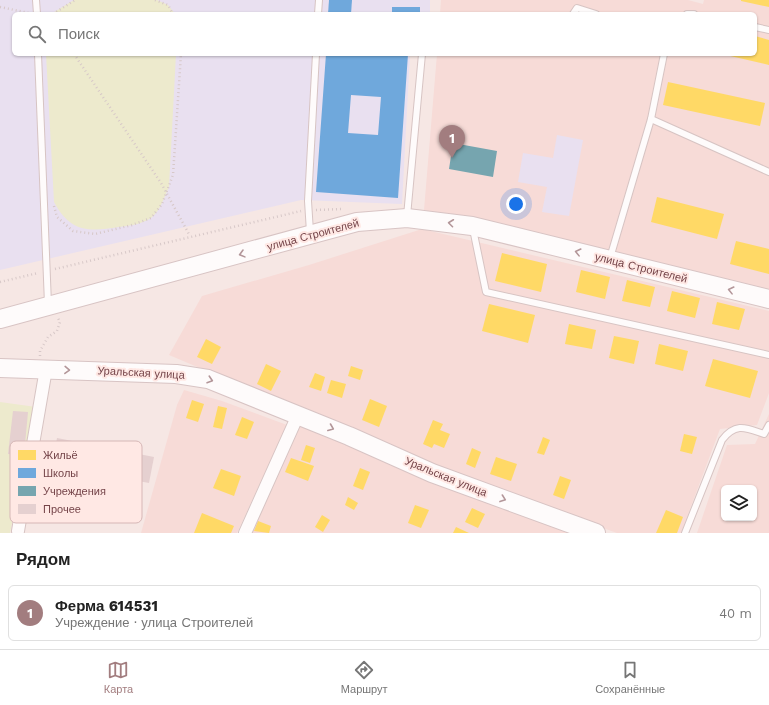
<!DOCTYPE html>
<html lang="ru">
<meta charset="utf-8">
<style>
:root{--surface:#fff;--page:#f6f6f6;--text:#222;--muted:#767676;--line:#e0e0e0;--accent:#a27d7f}
body{margin:0;font-family:"Work Sans",sans-serif;background:var(--page);color:var(--text)}
.controls{position:absolute;right:12px;bottom:12px;display:grid;overflow:hidden;border-radius:6px;box-shadow:0 1px 3px #0004}
.controls button{width:36px;height:36px;display:grid;place-items:center;padding:0;border:0;border-bottom:1px solid var(--line);background:var(--surface);color:var(--text);font:20px sans-serif}
.you{position:absolute;left:516px;top:204px;width:14px;height:14px;margin:-10px;border:3px solid #fff;border-radius:50%;background:#1a73e8;box-shadow:0 0 0 6px #1a73e833}
.badge{display:grid;place-items:center;width:26px;height:26px;border-radius:50%;background:var(--accent);color:#fff;font-size:13px;font-weight:700}
.pin{position:absolute;translate:-50% -33px;filter:drop-shadow(0 1px 2px #0008)}
.pin::after{content:'';position:absolute;top:21px;width:14px;height:12px;background:inherit;clip-path:polygon(0 0,100% 0,50% 100%)}
.list{margin:0;padding:0;list-style:none}
h2{display:flex;justify-content:space-between;align-items:center;height:52px;margin:0;padding:0 16px;font-size:17px}
h2 small{font-size:13px;font-weight:400;color:var(--muted)}
.list li{display:grid;grid-template-columns:26px 1fr auto;gap:12px;align-items:center;box-sizing:border-box;height:56px;margin:0 8px 8px;padding:0 8px;border:1px solid var(--line);border-radius:6px}
.list b{display:block;font-size:15px;white-space:nowrap}
.list p{margin:0;font-size:13px;white-space:nowrap;color:var(--muted)}
.list em{font-size:13px;font-style:normal;color:var(--muted)}
.icon{flex:none;width:22px;height:22px;fill:none;stroke:currentColor;stroke-width:2;stroke-linecap:round;stroke-linejoin:round}
.map{position:relative;flex:none;width:769px;height:533px;overflow:hidden}
.search{position:absolute;background:var(--surface);box-shadow:0 1px 3px #0004;left:12px;right:12px;top:12px;height:44px;display:flex;align-items:center;gap:10px;box-sizing:border-box;padding:0 14px;border-radius:6px;color:var(--muted);font-size:15px}
.sheet{height:116px;background:var(--surface)}
nav{display:flex;justify-content:space-around;align-items:center;box-sizing:border-box;height:56px;border-top:1px solid var(--line);background:var(--surface);font-size:11px;color:var(--muted)}
nav a{display:grid;justify-items:center;gap:2px}
nav .on{color:var(--accent)}
.map>svg:first-child{display:block}
.residential{fill:#f7dbd7;fill-rule:evenodd}
.education{fill:#e9e0f0}
.green{fill:#edeacd}
.homes{fill:#ffd966}
.schools{fill:#6fa8dc;fill-rule:evenodd}
.public{fill:#76a5af}
.building{fill:#e5d0d0}
.lines{fill:none;stroke-linecap:round;stroke-linejoin:round}
.lane-casing{stroke:#d7c4c3;stroke-width:8}
.street-casing{stroke:#d7c4c3;stroke-width:14}
.secondary-casing{stroke:#d8c4c4;stroke-width:20}
.path{stroke:#d7c8c8;stroke-width:2.5;stroke-dasharray:1 3;stroke-linecap:butt}
.lane{stroke:#fefbfb;stroke-width:6}
.street{stroke:#fefbfb;stroke-width:12}
.secondary{stroke:#fefbfb;stroke-width:18}
.oneway{stroke:#b39699}
.labels{text-anchor:middle;dominant-baseline:central;stroke-width:4;stroke-linejoin:round;paint-order:stroke}
.street-label{font-size:11px;fill:#754449;stroke:#ffe8e4}
.key{fill:#ffe8e4;stroke:#d6b7b6;stroke-width:1}
.key-label{font-size:11px;fill:#754449}
</style>
<div class="map">
<svg width="769" height="533" viewBox="0 0 769 533">
<rect width="100%" height="100%" fill="#f6e7e4"/>
<!-- residential -->
<g class="residential">
<polygon points="441,0 688,0 703,4 704,0 769,0 769,293 424,210 437,54 755,54 755,14 440,14"/>
<polygon points="422,229 769,311 769,393 757,425 720,429 681,533 617,533 446,472 169,355 202,296 309,265"/>
<polygon points="184,390 222,401 287,425 237,533 141,533 177,405"/>
<path d="M769,414V533H697L727,445L755,444ZM724,488H754V518H724Z"/>
<polygon points="297,423 572,533 248,533"/>
</g>
<!-- education -->
<g class="education">
<polygon points="0,0 430,0 430,14 14,14 14,54 410,54 402,204 301,200 0,270"/>
<polygon points="557,135 583,140 569,216 542,212 547,187 518,182 523,153 553,158"/>
</g>
<!-- green -->
<g class="green">
<polygon points="74,0 157,0 168,5 175,14 51,14"/>
<path d="M46,54H176L169,187C164,197 161,210 151,218C142,224 129,226 119,227C88,232 70,232 54,202Z"/>
<polygon points="0,402 36,407 10,533 0,533"/>
</g>
<!-- homes -->
<g class="homes">
<polygon points="741,0 769,0 769,7 741,1"/>
<polygon points="755,36 769,40 769,65 726,55 755,54"/>
<polygon points="668,82 765,103 760,126 663,105"/>
<polygon points="657,197 724,214 717,239 651,222"/>
<polygon points="736,241 769,249 769,274 730,264"/>
<polygon points="502,253 547,264 541,292 495,281"/>
<polygon points="581,270 610,277 605,299 576,292"/>
<polygon points="627,280 655,287 650,307 622,301"/>
<polygon points="672,291 700,298 695,318 667,311"/>
<polygon points="717,302 745,309 739,330 712,324"/>
<polygon points="489,304 535,315 528,343 482,331"/>
<polygon points="569,324 596,330 592,349 565,344"/>
<polygon points="614,336 639,341 634,364 609,358"/>
<polygon points="206,339 221,347 212,364 197,357"/>
<polygon points="659,344 688,351 683,371 655,364"/>
<polygon points="713,359 758,371 750,398 705,386"/>
<polygon points="266,364 281,371 271,391 257,384"/>
<polygon points="351,366 363,370 360,380 348,376"/>
<polygon points="315,373 325,377 321,391 309,387"/>
<polygon points="331,380 346,384 342,398 327,393"/>
<polygon points="370,399 387,406 379,427 362,420"/>
<polygon points="192,400 204,404 198,422 186,418"/>
<polygon points="218,406 227,408 222,429 213,427"/>
<polygon points="242,417 254,422 247,439 235,435"/>
<polygon points="433,420 443,424 440,430 450,434 444,448 434,444 432,448 423,444"/>
<polygon points="684,434 697,437 692,454 680,451"/>
<polygon points="543,437 550,440 544,455 537,453"/>
<polygon points="306,445 315,448 310,463 301,460"/>
<polygon points="472,448 481,452 475,468 466,464"/>
<polygon points="496,457 517,464 511,481 490,474"/>
<polygon points="291,458 314,466 308,481 285,472"/>
<polygon points="360,468 370,472 363,490 353,486"/>
<polygon points="221,469 241,476 234,496 213,488"/>
<polygon points="560,476 571,480 564,499 553,495"/>
<polygon points="348,497 358,503 354,510 345,505"/>
<polygon points="415,505 429,510 421,528 408,523"/>
<polygon points="472,508 485,514 478,528 465,522"/>
<polygon points="666,510 683,517 677,533 656,533"/>
<polygon points="202,513 234,526 231,533 194,533"/>
<polygon points="322,515 330,520 323,532 315,527"/>
<polygon points="258,521 271,526 269,533 254,531"/>
<polygon points="456,527 469,533 453,533"/>
</g>
<!-- schools -->
<g class="schools">
<polygon points="329,0 352,0 351,14 328,14"/>
<rect x="392" y="7" width="28" height="7"/>
<path d="M326,54H408L398,198L316,192ZM351,95L381,97L378,135L348,133Z"/>
</g>
<!-- public -->
<polygon class="public" points="453,143 497,151 493,177 449,169"/>
<!-- building -->
<g class="building">
<polygon points="13,411 28,412 24,455 8,454"/>
<polygon points="57,438 154,457 149,483 52,465"/>
</g>
<g class="lines">
<defs>
<g id="lane">
<polyline points="36,0 37,14"/>
<polyline points="318,14 319,0"/>
<polyline points="573,14 577,8 596,14"/>
<polyline points="687,14 694,14"/>
<polyline points="755,27 769,30"/>
<polyline points="38,54 48,304"/>
<polyline points="651,119 769,172"/>
<polyline points="407,216 422,54"/>
<polyline points="473,229 486,292 769,355"/>
<polyline points="310,232 308,201 316,54"/>
<polyline points="610,258 651,119 664,54"/>
<polyline points="29,472 126,495"/>
<path d="M685,533L722,440C736,422 746,428 764,434L769,425"/>
</g>
<g id="street">
<polyline points="18,531 46,369"/>
<polyline points="245,533 298,415"/>
</g>
<g id="secondary">
<polyline points="0,319 357,222 407,218 472,226 769,299"/>
<polyline points="0,368 176,374 208,379 349,436 432,473 596,533"/>
</g>
</defs>
<!-- lane casing -->
<use href="#lane" class="lane-casing"/>
<!-- street casing -->
<use href="#street" class="street-casing"/>
<!-- secondary casing -->
<use href="#secondary" class="secondary-casing"/>
<!-- path -->
<g class="path">
<polyline points="155,0 168,5 173,14"/>
<polyline points="0,7 29,13"/>
<polyline points="53,14 75,0"/>
<polyline points="74,54 161,183 190,236"/>
<polyline points="54,206 57,217 73,231 95,234 132,225 151,218 162,204 173,175 181,54"/>
<polyline points="316,210 343,209"/>
<polyline points="55,269 301,211"/>
<polyline points="0,282 38,273"/>
<polyline points="40,356 40,351 48,337 57,331 60,322 58,318"/>
</g>
<!-- lane -->
<use href="#lane" class="lane"/>
<!-- street -->
<use href="#street" class="street"/>
<!-- secondary -->
<use href="#secondary" class="secondary"/>
</g>
<!-- one-way arrows -->
<defs><path id="oneway-chevron" d="M-2-3.5L2.5 0L-2 3.5" fill="none" stroke-width="1.6" stroke-linecap="round" stroke-linejoin="round"/></defs>
<g class="oneway">
<use href="#oneway-chevron" transform="translate(451 223) rotate(-173)"/>
<use href="#oneway-chevron" transform="translate(578 252) rotate(-166)"/>
<use href="#oneway-chevron" transform="translate(242 254) rotate(165)"/>
<use href="#oneway-chevron" transform="translate(731 290) rotate(-166)"/>
<use href="#oneway-chevron" transform="translate(67 370) rotate(2)"/>
<use href="#oneway-chevron" transform="translate(210 380) rotate(18)"/>
<use href="#oneway-chevron" transform="translate(331 428) rotate(22)"/>
<use href="#oneway-chevron" transform="translate(503 499) rotate(20)"/>
</g>
<g class="labels">
<!-- street labels -->
<g class="street-label">
<text transform="translate(313 235) rotate(-15)">улица Строителей</text>
<text transform="translate(641 268) rotate(14)">улица Строителей</text>
<text transform="translate(141 373) rotate(3)">Уральская улица</text>
<text transform="translate(446 477) rotate(22)">Уральская улица</text>
</g>
</g>
<!-- legend -->
<rect x="10" y="441" width="132" height="82" rx="6" class="key"/>
<rect x="18" y="450" width="18" height="10" fill="#ffd966"/>
<rect x="18" y="468" width="18" height="10" fill="#6fa8dc"/>
<rect x="18" y="486" width="18" height="10" fill="#76a5af"/>
<rect x="18" y="504" width="18" height="10" fill="#e5d0d0"/>
<g class="key-label">
<text x="43" y="459">Жильё</text>
<text x="43" y="477">Школы</text>
<text x="43" y="495">Учреждения</text>
<text x="43" y="513">Прочее</text>
</g>
</svg>
<div class="controls">
<button><svg class="icon" aria-label="layers" viewBox="0 0 24 24"><path d="M12 4l9 5-9 5-9-5zM3 14l9 5 9-5"/></svg></button>
</div>
<div class="you"></div>
<div class="pin badge" style="left:452px;top:158px">1</div>
<div class="search"><svg class="icon" aria-label="search" viewBox="0 0 24 24"><circle cx="10" cy="10" r="6"/><path d="M15 15l6 6"/></svg>Поиск</div>
</div>
<section class="sheet">
<h2>Рядом<small></small></h2>
<ul class="list">
<li><span class="badge">1</span><div><b>Ферма 614531</b><p>Учреждение · улица Строителей</p></div><em>40 m</em></li>
</ul>
</section>
<nav>
<a class="on"><svg class="icon" aria-label="map" viewBox="0 0 24 24"><path d="M3 6l6-2 6 2 6-2v14l-6 2-6-2-6 2zM9 4v14M15 6v14"/></svg>Карта</a>
<a><svg class="icon" aria-label="directions" viewBox="0 0 24 24"><path d="M12 3l9 9-9 9-9-9zM9 14v-3h6M13 9l2 2-2 2"/></svg>Маршрут</a>
<a><svg class="icon" aria-label="saved" viewBox="0 0 24 24"><path d="M7 4h10v16l-5-4-5 4z"/></svg>Сохранённые</a>
</nav>
